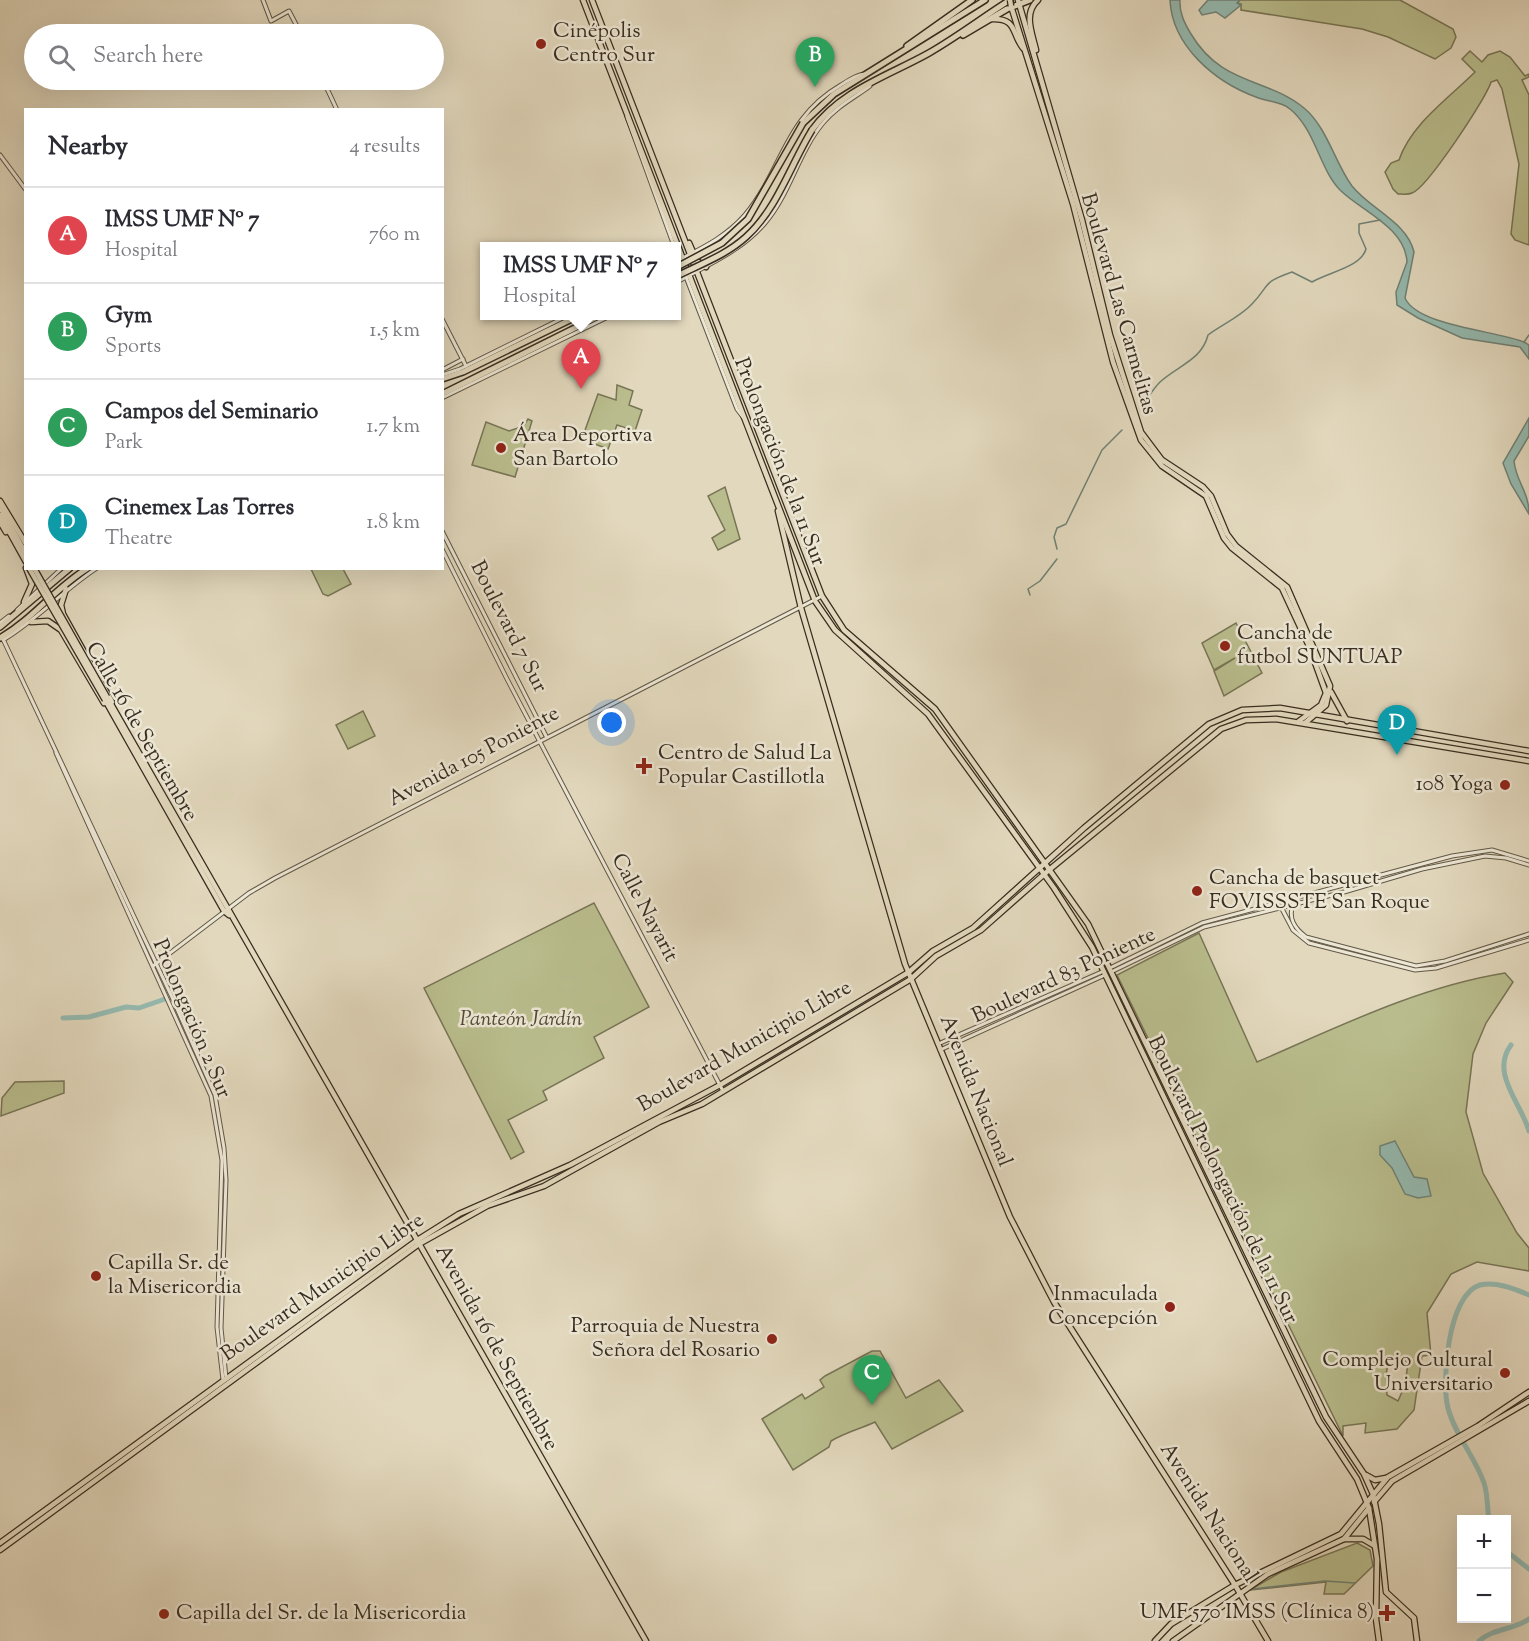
<!DOCTYPE html>
<meta charset="utf-8">
<style>
:root{--surface:#fff;--page:#f2f2f3;--text:#2b2b33;--muted:#7c7c81;--line:#e1e1e2;--accent:#0f766e}
body{margin:0;font-family:"Sorts Mill Goudy",serif;background:var(--page);color:var(--text)}
.controls{position:absolute;right:18px;bottom:18px;display:grid;overflow:hidden;border-radius:0px;box-shadow:0 6px 24px #0002}
.controls button{width:54px;height:54px;display:grid;place-items:center;padding:0;border:0;border-bottom:2px solid var(--line);background:var(--surface);color:var(--text);font:30px sans-serif}
.you{position:absolute;left:612px;top:723px;width:21px;height:21px;margin:-15px;border:4px solid #fff;border-radius:50%;background:#1a73e8;box-shadow:0 0 0 9px #1a73e833}
.badge{display:grid;place-items:center;width:39px;height:39px;border-radius:50%;background:var(--accent);color:#fff;font-size:20px;font-weight:700}
.pin{position:absolute;translate:-50% -50px;filter:drop-shadow(0 2px 3px #0008)}
.pin::after{content:'';position:absolute;top:32px;width:21px;height:18px;background:inherit;clip-path:polygon(0 0,100% 0,50% 100%)}
.popup{position:absolute;left:480px;top:242px;width:201px;height:78px;box-sizing:border-box;display:grid;place-content:center;border-radius:0px;background:var(--surface);filter:drop-shadow(0 2px 4px #0005);font-size:20px;white-space:nowrap;color:var(--muted)}
.popup b{font-size:22px;color:var(--text)}
.popup::after{content:'';position:absolute;left:50%;top:100%;margin-left:-12px;border:12px solid transparent;border-top-color:var(--surface)}
.list{margin:0;padding:0;list-style:none}
h2{display:flex;justify-content:space-between;align-items:center;height:78px;margin:0;padding:0 24px;font-size:26px}
h2 small{font-size:20px;font-weight:400;color:var(--muted)}
.list li{display:grid;grid-template-columns:39px 1fr auto;gap:18px;align-items:center;box-sizing:border-box;height:96px;padding:0 24px;border-top:2px solid var(--line)}
.list b{display:block;font-size:22px;white-space:nowrap}
.list p{margin:0;font-size:20px;white-space:nowrap;color:var(--muted)}
.list em{font-size:20px;font-style:normal;color:var(--muted)}
.icon{flex:none;width:33px;height:33px;fill:none;stroke:currentColor;stroke-width:2;stroke-linecap:round;stroke-linejoin:round}
.map{position:relative;flex:none;width:1529px;height:1641px;overflow:hidden}
.search{position:absolute;background:var(--surface);box-shadow:0 6px 24px #0002;left:24px;top:24px;width:420px;height:66px;display:flex;align-items:center;gap:15px;box-sizing:border-box;padding:0 21px;border-radius:33px;color:var(--muted);font-size:22px}
.panel{position:absolute;background:var(--surface);box-shadow:0 6px 24px #0002;left:24px;top:108px;width:420px;height:462px;border-radius:0px}
.map>svg:first-child{display:block}
.green{fill:#b9bd8d;stroke:#787556;stroke-width:1.5;fill-rule:evenodd}
.water{fill:#95bab0;stroke:#708276;stroke-width:1.5}
.lines{fill:none;stroke-linecap:round;stroke-linejoin:round}
.stream{stroke:#708276;stroke-width:1.5}
.river{stroke:#95bab0;stroke-width:5}
.minor-casing{stroke:#625846;stroke-width:5}
.major-casing{stroke:#382d1f;stroke-width:7}
.highway-casing{stroke:#382d1f;stroke-width:8}
.minor{stroke:#ece6d4;stroke-width:3}
.major{stroke:#e2d8bd;stroke-width:4.5}
.highway{stroke:#e2d8bd;stroke-width:5}
.major-bridge-casing{stroke:#382d1f;stroke-width:7;stroke-linecap:butt}
.highway-bridge-casing{stroke:#382d1f;stroke-width:8;stroke-linecap:butt}
.major-bridge{stroke:#e2d8bd;stroke-width:4.5}
.highway-bridge{stroke:#e2d8bd;stroke-width:5}
.poi-dot{fill:#8f2418;stroke:#ece6d4;stroke-width:2}
.labels{text-anchor:middle;dominant-baseline:central;stroke-width:5;stroke-linejoin:round;paint-order:stroke}
.poi-label{font-size:21px;fill:#382d1f;stroke:#ece6d4;text-anchor:start}
.street-label{font-size:21px;fill:#382d1f;stroke:#ece6d4}
.park-label{font-size:21px;font-style:italic;fill:#524a35;stroke:#ece6d4}
</style>
<div class="map">
<svg width="1529" height="1641" viewBox="0 0 1529 1641">
<rect width="100%" height="100%" fill="#e2d8bd"/>
<filter id="stains"><feTurbulence type="fractalNoise" baseFrequency=".00333" numOctaves="4"/><feColorMatrix values="0 0 0 0 .2 0 0 0 0 .09 0 0 0 0 .02 0 0 0 .5 -.17"/></filter>
<radialGradient id="worn" r=".72"><stop offset=".6" stop-color="#630" stop-opacity="0"/><stop offset="1" stop-color="#630" stop-opacity=".3"/></radialGradient>
<!-- green -->
<g class="green">
<polygon points="1240,0 1400,0 1453,29 1456,37 1451,48 1435,59 1388,37 1362,29 1241,10 1241,4 1237,3"/>
<path d="M1470,51L1482,62L1488,55L1500,51L1510,57L1525,76L1529,74V77L1522,80L1529,95V245L1515,240L1511,234L1519,164L1502,89L1497,80L1491,82C1486,99 1426,189 1412,193C1408,195 1402,194 1398,194L1393,189L1385,172L1391,163L1399,160C1411,124 1449,98 1475,72L1462,59Z"/>
<polygon points="617,385 633,391 629,405 642,410 635,431 617,425 608,449 587,441 589,434 584,433 598,394 616,400"/>
<polygon points="528,419 532,421 515,477 472,465 486,422 509,431 524,426"/>
<polygon points="725,487 740,539 718,550 712,538 725,530 708,496"/>
<polygon points="311,569 343,569 351,584 328,596 323,594"/>
<polygon points="1236,623 1262,673 1224,696 1214,671 1235,658 1214,670 1202,643"/>
<polygon points="363,711 375,736 348,749 336,725"/>
<polygon points="594,903 649,1007 594,1037 604,1058 543,1091 547,1100 508,1120 524,1152 511,1159 424,988"/>
<path d="M1199,933L1257,1062C1338,1027 1418,987 1505,973L1513,982L1486,1023L1473,1054L1466,1112L1483,1173L1517,1233L1529,1248V1271L1477,1262L1451,1274L1427,1313L1431,1355L1422,1356L1414,1410L1397,1429L1365,1433L1366,1423L1343,1426V1436L1117,975ZM1400,1357L1408,1363L1405,1385L1398,1401L1387,1395L1386,1375L1389,1358Z"/>
<polygon points="64,1081 64,1093 1,1116 2,1098 15,1082"/>
<path d="M872,1351H880L906,1398L939,1380L963,1411L892,1449L875,1422C860,1429 846,1432 831,1441L829,1447L793,1470L762,1419L802,1394L805,1399L824,1387L820,1380L825,1376Z"/>
<polygon points="1357,1543 1370,1550 1373,1566 1344,1594 1324,1594 1326,1582 1250,1590 1281,1572"/>
</g>
<!-- water -->
<g class="water">
<path d="M1170,0H1180C1179,13 1185,24 1191,34C1222,86 1266,77 1304,108C1327,127 1335,163 1352,186C1370,209 1407,222 1414,252L1405,298C1417,326 1498,331 1524,342L1529,345V359L1520,347L1462,338L1418,318L1397,305L1396,292L1407,262C1405,227 1361,211 1340,190C1320,170 1315,129 1290,109C1281,101 1267,102 1256,97C1215,82 1172,46 1170,0Z"/>
<polygon points="1208,0 1240,0 1237,3 1241,5 1225,18 1216,12 1202,15 1199,10"/>
<path d="M1529,418V436L1514,461C1516,482 1529,491 1529,514L1511,484L1503,463Z"/>
<polygon points="1395,1141 1414,1177 1427,1179 1431,1196 1418,1198 1405,1194 1392,1168 1380,1155 1380,1146"/>
</g>
<g class="lines">
<!-- stream -->
<g class="stream">
<polyline points="1524,342 1529,335"/>
<path d="M1142,406C1148,398 1153,389 1160,382C1177,366 1202,360 1208,335C1221,325 1240,317 1252,304C1271,284 1261,283 1292,272L1312,282C1329,272 1361,267 1366,249L1359,233V224L1380,220"/>
<polyline points="1057,549 1054,537 1057,528 1066,524 1102,450 1122,430"/>
<polyline points="1030,595 1028,589 1040,581 1057,559"/>
<polyline points="63,1019 88,1017 127,1007 138,1009 164,1000"/>
<polyline points="1252,1589 1325,1581 1355,1583"/>
</g>
<!-- river -->
<g class="river">
<polyline points="63,1018 89,1017 126,1007 139,1008 165,999"/>
<path d="M1511,1045C1490,1073 1521,1103 1529,1131"/>
<path d="M1489,1520C1487,1507 1488,1495 1484,1483C1475,1457 1455,1435 1448,1408C1441,1382 1448,1294 1480,1285C1495,1281 1515,1289 1529,1295"/>
<polyline points="1506,1551 1529,1569"/>
<path d="M1479,1641C1494,1628 1514,1630 1529,1619"/>
</g>
<defs>
<g id="minor">
<polyline points="263,0 271,21 289,11 301,34"/>
<polyline points="323,80 337,110"/>
<polyline points="627,117 674,246"/>
<polyline points="0,155 26,190"/>
<polyline points="677,250 684,271"/>
<path d="M677,261C702,248 726,237 745,215C783,169 784,118 841,85C849,80 858,74 866,74"/>
<polyline points="686,277 737,409 743,417"/>
<path d="M677,282C709,264 741,251 765,223C790,194 798,153 823,123C836,107 854,98 870,86"/>
<polyline points="442,319 466,366"/>
<polyline points="442,370 463,359"/>
<polyline points="442,375 460,369 567,316"/>
<polyline points="442,398 610,316"/>
<polyline points="442,531 546,736"/>
<polyline points="442,549 507,679 723,1091"/>
<polyline points="17,610 62,568"/>
<polyline points="0,623 9,616"/>
<polyline points="2,637 171,995 215,1095 224,1148 226,1180 221,1328 226,1378"/>
<path d="M3,640C37,620 63,590 97,568"/>
<polyline points="56,753 211,1096 222,1160 217,1327 223,1380"/>
<path d="M1293,904C1288,918 1294,928 1306,937L1416,966L1445,961L1529,934"/>
<polyline points="1281,907 1293,930 1309,943 1415,970 1436,968 1529,940"/>
<polyline points="153,966 249,893 275,878 822,596"/>
<polyline points="1110,968 1202,923 1452,856 1492,850 1529,861"/>
<polyline points="1111,972 1204,927 1344,892 1422,869 1485,856 1506,858 1529,865"/>
<polyline points="938,1044 1104,971"/>
<polyline points="940,1050 1105,975"/>
</g>
<g id="major">
<polyline points="583,0 815,601 835,630 928,714 1054,888 1092,947 1319,1421 1357,1479 1369,1508 1377,1559 1376,1619 1379,1641"/>
<polyline points="592,0 822,596 844,630 935,709 1088,924 1326,1417 1364,1474 1373,1494 1379,1524 1386,1592 1414,1618 1417,1641"/>
<polyline points="1018,0 1082,220 1110,335 1141,432 1162,460 1203,487 1211,496 1227,534 1236,546 1287,587 1330,686 1326,705 1305,723"/>
<polyline points="1011,6 1073,204 1113,362 1141,440 1162,466 1206,496 1224,538 1232,548 1282,588 1309,646 1326,693 1321,705 1299,721"/>
<path d="M991,19C1018,18 1011,33 1023,48"/>
<path d="M1036,50C1032,33 1023,13 1038,0"/>
<polyline points="689,243 697,261 706,267"/>
<polyline points="0,501 26,544"/>
<polyline points="0,507 26,554"/>
<polyline points="778,511 801,608 905,964 1010,1217 1054,1302 1235,1585 1268,1641"/>
<polyline points="0,515 26,562"/>
<polyline points="0,522 6,532"/>
<polyline points="66,589 61,605 63,614 112,702"/>
<polyline points="24,602 32,584 26,568"/>
<polyline points="31,622 48,621 61,630 104,703"/>
<polyline points="1331,692 1347,721"/>
<polyline points="107,697 646,1641"/>
<polyline points="105,700 224,911 229,915"/>
<polyline points="1366,1475 1375,1480 1386,1478"/>
<polyline points="1374,1502 1392,1481 1529,1401"/>
<polyline points="1344,1539 1363,1539 1375,1546"/>
<polyline points="0,1543 416,1241 459,1214 570,1165 720,1085 909,972 933,951 973,928 1084,828 1209,724 1242,710 1280,708 1529,751"/>
<polyline points="0,1550 419,1244 487,1206 544,1186 659,1122 702,1104 911,979 936,956 981,930 1049,870 1221,729 1246,720 1276,719 1529,761"/>
<polyline points="1155,1641 1171,1624 1235,1585 1341,1534 1388,1477 1478,1426 1529,1392"/>
<polyline points="1173,1641 1268,1574 1344,1539 1369,1508"/>
</g>
<g id="highway">
<polyline points="963,35 1007,9 1030,0"/>
<polyline points="907,46 972,0"/>
<polyline points="803,123 834,94 985,0"/>
<path d="M812,130C841,90 888,76 929,53C957,37 983,17 1010,0"/>
<polyline points="442,379 463,372 578,316"/>
<polyline points="442,394 599,316"/>
<polyline points="0,627 70,568"/>
<path d="M0,638C33,619 55,588 88,568"/>
</g>
</defs>
<!-- minor casing -->
<use href="#minor" class="minor-casing"/>
<!-- major casing -->
<use href="#major" class="major-casing"/>
<!-- highway casing -->
<use href="#highway" class="highway-casing"/>
<!-- minor -->
<use href="#minor" class="minor"/>
<!-- major -->
<use href="#major" class="major"/>
<!-- highway -->
<use href="#highway" class="highway"/>
<defs>
<g id="major-bridge">
<polyline points="1010,0 1011,6"/>
<polyline points="29,568 105,700"/>
<polyline points="34,568 107,697"/>
</g>
<g id="highway-bridge">
<polyline points="677,267 722,243 748,219 803,123"/>
<path d="M677,276C701,264 726,255 746,237C777,209 790,166 812,130"/>
</g>
</defs>
<!-- major-bridge casing -->
<use href="#major-bridge" class="major-bridge-casing"/>
<!-- highway-bridge casing -->
<use href="#highway-bridge" class="highway-bridge-casing"/>
<!-- major-bridge -->
<use href="#major-bridge" class="major-bridge"/>
<!-- highway-bridge -->
<use href="#highway-bridge" class="highway-bridge"/>
</g>
<!-- markers -->
<g class="poi-dot">
<circle cx="541" cy="44" r="6"/>
<circle cx="501" cy="448" r="6"/>
<circle cx="1225" cy="646" r="6"/>
<path d="M641 757h6v6h6v6h-6v6h-6v-6h-6v-6h6z"/>
<circle cx="1505" cy="785" r="6"/>
<circle cx="1197" cy="891" r="6"/>
<circle cx="96" cy="1276" r="6"/>
<circle cx="1170" cy="1307" r="6"/>
<circle cx="772" cy="1339" r="6"/>
<circle cx="1505" cy="1373" r="6"/>
<path d="M1384 1604h6v6h6v6h-6v6h-6v-6h-6v-6h6z"/>
<circle cx="164" cy="1614" r="6"/>
</g>
<g class="labels">
<!-- poi labels -->
<g class="poi-label">
<text x="553" y="32">Cinépolis<tspan x="553" dy="24">Centro Sur</tspan></text>
<text x="513" y="436">Área Deportiva<tspan x="513" dy="24">San Bartolo</tspan></text>
<text x="1237" y="634">Cancha de<tspan x="1237" dy="24">futbol SUNTUAP</tspan></text>
<text x="658" y="754">Centro de Salud La<tspan x="658" dy="24">Popular Castillotla</tspan></text>
<text x="1493" y="785" text-anchor="end">108 Yoga</text>
<text x="1209" y="879">Cancha de basquet<tspan x="1209" dy="24">FOVISSSTE San Roque</tspan></text>
<text x="108" y="1264">Capilla Sr. de<tspan x="108" dy="24">la Misericordia</tspan></text>
<text x="1158" y="1295" text-anchor="end">Inmaculada<tspan x="1158" dy="24">Concepción</tspan></text>
<text x="760" y="1327" text-anchor="end">Parroquia de Nuestra<tspan x="760" dy="24">Señora del Rosario</tspan></text>
<text x="1493" y="1361" text-anchor="end">Complejo Cultural<tspan x="1493" dy="24">Universitario</tspan></text>
<text x="1374" y="1613" text-anchor="end">UMF 570 IMSS (Clínica 8)</text>
<text x="176" y="1614">Capilla del Sr. de la Misericordia</text>
</g>
<!-- street labels -->
<g class="street-label">
<text transform="translate(1118 304) rotate(74)">Boulevard Las Carmelitas</text>
<text transform="translate(779 462) rotate(69)">Prolongación de la 11 Sur</text>
<text transform="translate(508 627) rotate(63)">Boulevard 7 Sur</text>
<text transform="translate(141 732) rotate(60)">Calle 16 de Septiembre</text>
<text transform="translate(474 757) rotate(-28)">Avenida 105 Poniente</text>
<text transform="translate(644 908) rotate(62)">Calle Nayarit</text>
<text transform="translate(1064 976) rotate(-25)">Boulevard 83 Poniente</text>
<text transform="translate(191 1019) rotate(67)">Prolongación 2 Sur</text>
<text transform="translate(745 1047) rotate(-30)">Boulevard Municipio Libre</text>
<text transform="translate(975 1091) rotate(68)">Avenida Nacional</text>
<text transform="translate(1222 1180) rotate(64)">Boulevard Prolongación de la 11 Sur</text>
<text transform="translate(323 1288) rotate(-35)">Boulevard Municipio Libre</text>
<text transform="translate(496 1348) rotate(61)">Avenida 16 de Septiembre</text>
<text transform="translate(1208 1513) rotate(57)">Avenida Nacional</text>
</g>
<!-- park labels -->
<g class="park-label">
<text x="521" y="1020">Panteón Jardín</text>
</g>
</g>
<rect width="100%" height="100%" filter="url(#stains)"/>
<rect width="100%" height="100%" fill="url(#worn)"/>
</svg>
<div class="controls">
<button>+</button>
<button>−</button>
</div>
<div class="you"></div>
<div class="pin badge" style="left:581px;top:389px;background:#e0444e">A</div>
<div class="popup"><b>IMSS UMF Nº 7</b>Hospital</div>
<div class="pin badge" style="left:815px;top:87px;background:#2e9e5b">B</div>
<div class="pin badge" style="left:872px;top:1405px;background:#2e9e5b">C</div>
<div class="pin badge" style="left:1397px;top:755px;background:#0f9aa8">D</div>
<div class="search"><svg class="icon" aria-label="search" viewBox="0 0 24 24"><circle cx="10" cy="10" r="6"/><path d="M15 15l6 6"/></svg>Search here</div>
<section class="panel">
<h2>Nearby<small>4 results</small></h2>
<ul class="list">
<li><span class="badge" style="background:#e0444e">A</span><div><b>IMSS UMF Nº 7</b><p>Hospital</p></div><em>760 m</em></li>
<li><span class="badge" style="background:#2e9e5b">B</span><div><b>Gym</b><p>Sports</p></div><em>1.5 km</em></li>
<li><span class="badge" style="background:#2e9e5b">C</span><div><b>Campos del Seminario</b><p>Park</p></div><em>1.7 km</em></li>
<li><span class="badge" style="background:#0f9aa8">D</span><div><b>Cinemex Las Torres</b><p>Theatre</p></div><em>1.8 km</em></li>
</ul>
</section>
</div>
